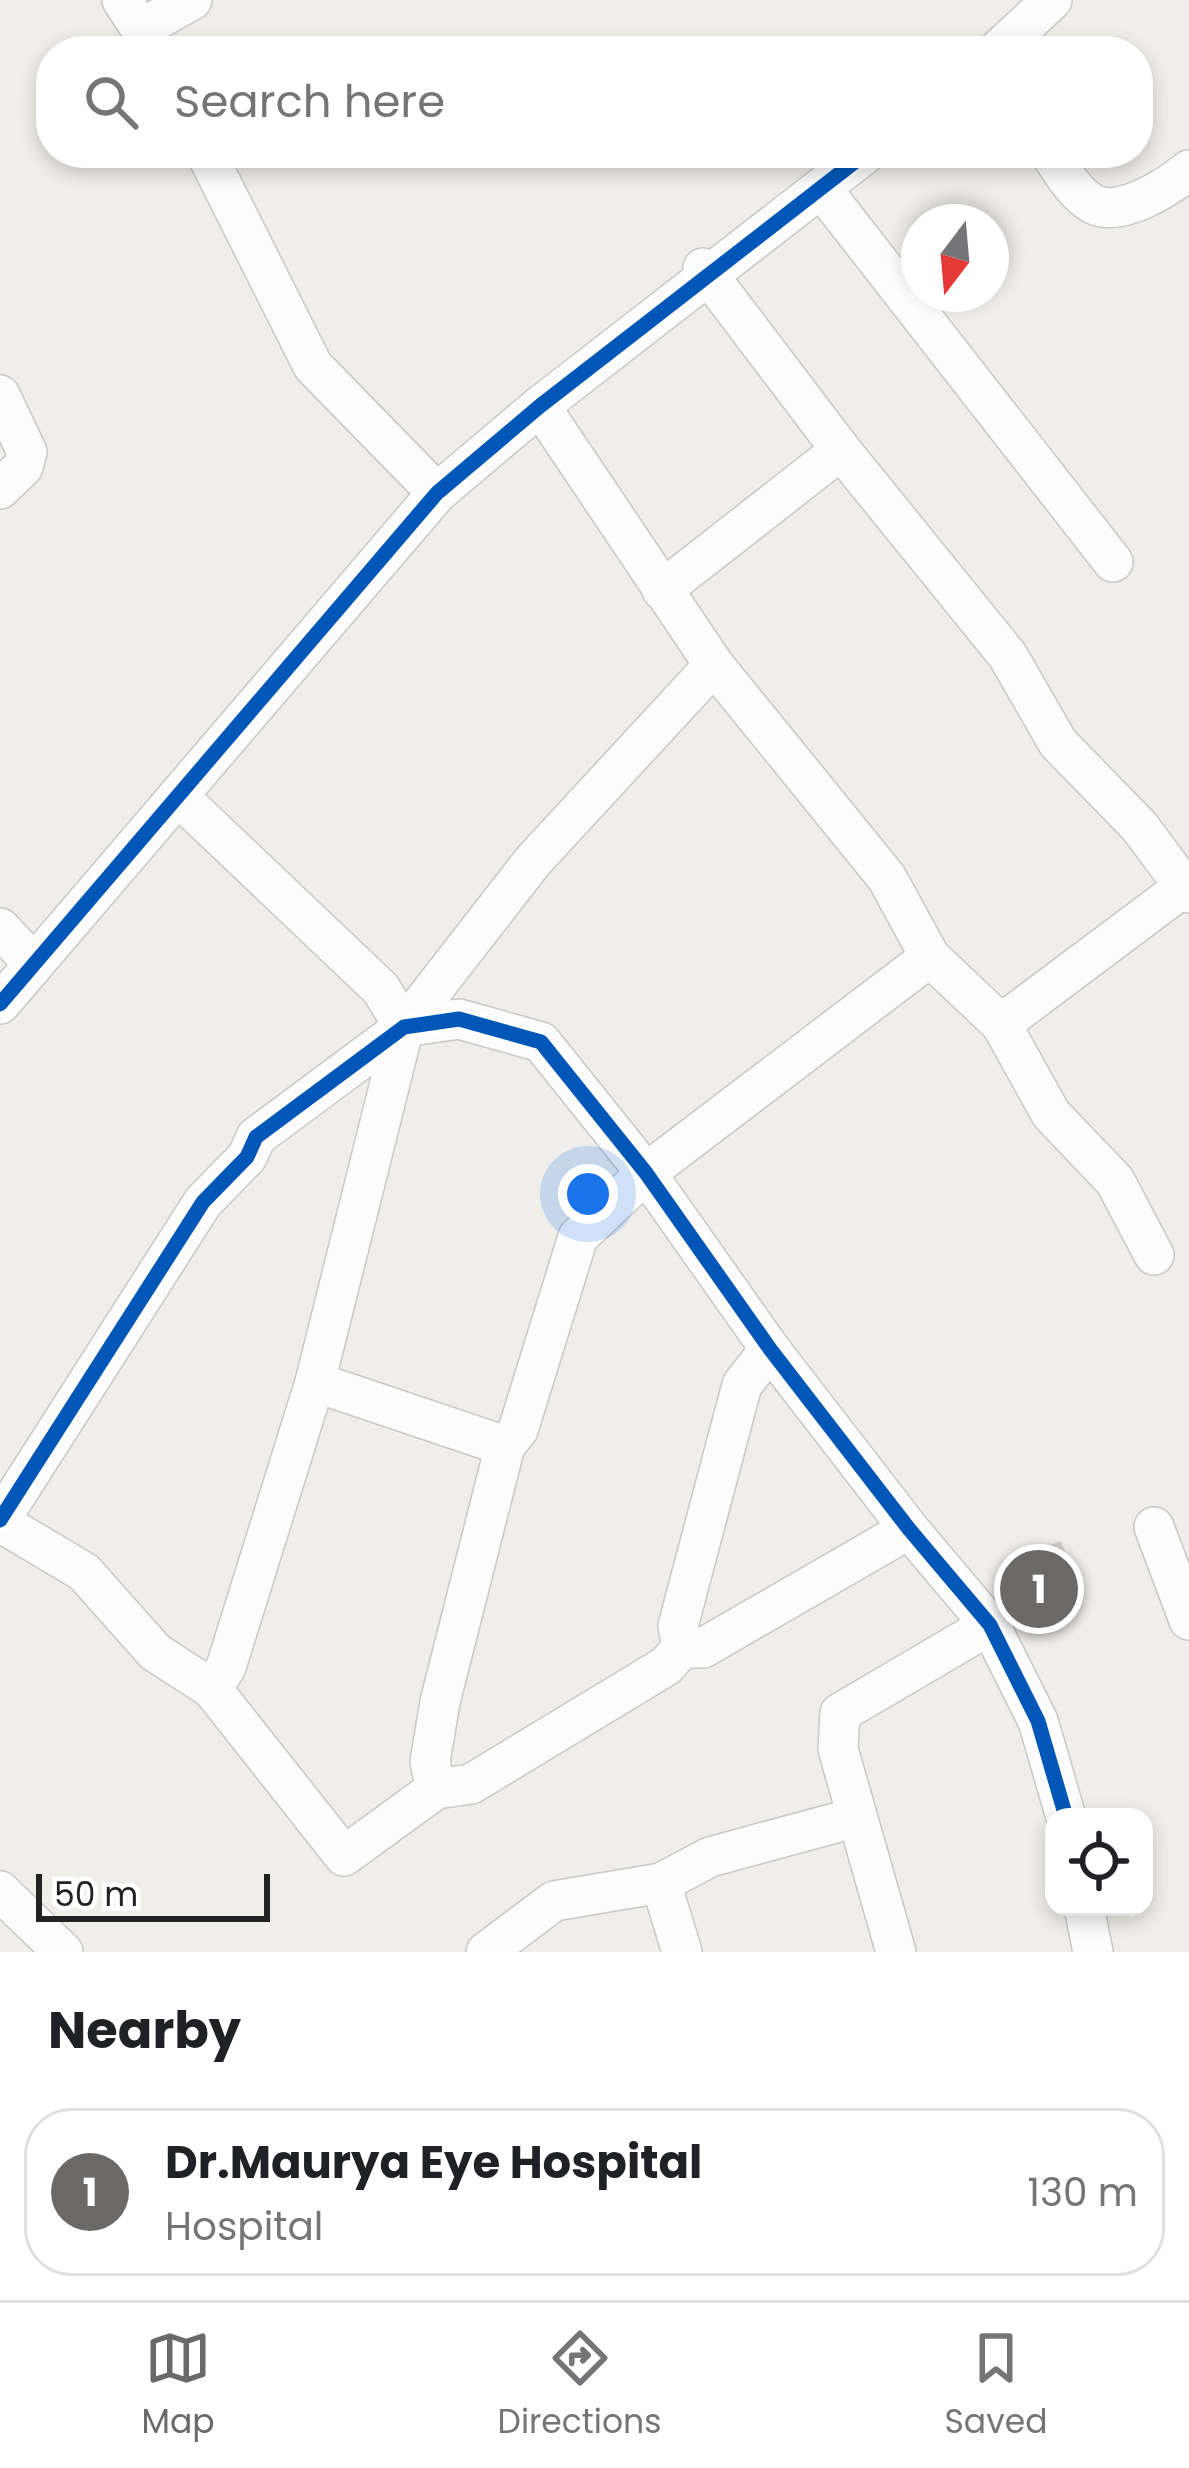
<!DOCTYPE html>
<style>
:root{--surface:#fff;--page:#f6f6f6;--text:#202124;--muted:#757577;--line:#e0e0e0;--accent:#6a6968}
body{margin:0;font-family:Poppins,sans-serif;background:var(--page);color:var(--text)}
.controls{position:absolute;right:36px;bottom:36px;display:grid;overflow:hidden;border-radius:24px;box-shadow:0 6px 18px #0003}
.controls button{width:108px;height:108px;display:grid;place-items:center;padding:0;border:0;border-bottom:3px solid var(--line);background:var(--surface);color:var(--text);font:60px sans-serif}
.compass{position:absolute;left:901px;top:204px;width:108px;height:108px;border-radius:50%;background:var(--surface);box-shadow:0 6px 18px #0003;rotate:196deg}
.scale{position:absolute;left:36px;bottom:30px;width:234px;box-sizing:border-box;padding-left:12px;border:6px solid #222;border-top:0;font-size:33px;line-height:42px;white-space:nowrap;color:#222;-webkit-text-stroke:9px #fff;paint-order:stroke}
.you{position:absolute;left:588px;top:1194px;width:42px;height:42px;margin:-30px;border:9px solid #fff;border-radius:50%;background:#1a73e8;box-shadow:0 0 0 18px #1a73e833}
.badge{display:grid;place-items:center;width:78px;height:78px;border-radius:50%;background:var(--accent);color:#fff;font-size:39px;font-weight:700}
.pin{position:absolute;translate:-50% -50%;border:6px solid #fff;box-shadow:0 3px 12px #0006}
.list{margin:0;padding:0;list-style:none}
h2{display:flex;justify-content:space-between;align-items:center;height:156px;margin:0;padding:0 48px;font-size:51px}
h2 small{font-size:39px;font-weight:400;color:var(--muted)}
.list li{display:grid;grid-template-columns:78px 1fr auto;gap:36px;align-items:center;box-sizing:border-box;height:168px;margin:0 24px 24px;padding:0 24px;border:3px solid var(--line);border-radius:48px}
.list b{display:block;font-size:45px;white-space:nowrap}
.list p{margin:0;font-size:39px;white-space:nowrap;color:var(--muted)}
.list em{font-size:39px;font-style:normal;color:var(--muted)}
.icon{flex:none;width:66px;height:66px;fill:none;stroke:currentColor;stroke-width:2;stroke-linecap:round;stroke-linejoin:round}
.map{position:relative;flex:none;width:1189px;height:1952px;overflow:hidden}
.search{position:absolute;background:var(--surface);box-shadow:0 6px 18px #0003;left:36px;right:36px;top:36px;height:132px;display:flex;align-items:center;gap:30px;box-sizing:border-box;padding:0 42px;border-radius:48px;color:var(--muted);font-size:45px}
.sheet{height:348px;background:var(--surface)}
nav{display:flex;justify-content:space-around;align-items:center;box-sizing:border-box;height:168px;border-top:3px solid var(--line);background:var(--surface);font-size:33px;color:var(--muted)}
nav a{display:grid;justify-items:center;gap:6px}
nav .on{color:var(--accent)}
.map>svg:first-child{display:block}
.building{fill:#d7d4d2;stroke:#d3d0cc;stroke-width:3}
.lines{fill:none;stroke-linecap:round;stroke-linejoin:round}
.minor-casing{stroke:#c9c8c7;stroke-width:42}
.minor{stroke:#fdfcfc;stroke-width:39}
.cycleway-casing{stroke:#fff;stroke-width:22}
.cycleway{stroke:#0057b8;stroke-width:15}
</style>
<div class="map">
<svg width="1189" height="1952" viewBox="0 0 1189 1952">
<rect width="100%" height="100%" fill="#f0eeeb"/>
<!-- building -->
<polygon class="building" points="1060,1543 1080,1596 1022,1616 1003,1563"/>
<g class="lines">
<defs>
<g id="minor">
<polyline points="122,0 155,51"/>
<polyline points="144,27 192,0"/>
<polyline points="997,51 1052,0"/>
<polyline points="206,153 313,366 437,493"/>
<path d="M1050,153C1061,170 1075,194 1093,204C1121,218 1168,187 1189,170"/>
<polyline points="821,188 1113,562"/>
<polyline points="703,268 841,450 1008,656 1058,743 1139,826 1189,893"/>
<polyline points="0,395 27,452 23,467 0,489"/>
<polyline points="540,406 714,665 887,878 930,957 1001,1024 1051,1114 1115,1181 1154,1255"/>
<polyline points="662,590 841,450"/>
<polyline points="178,796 381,989 404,1027"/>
<polyline points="0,928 34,964"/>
<polyline points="0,1004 437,493 540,406 866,153"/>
<polyline points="1001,1024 1184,887"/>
<polyline points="315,1382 505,1446"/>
<polyline points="0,1520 203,1202 247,1157 256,1137 404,1027 459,1019 541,1042 646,1173 770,1349 909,1529 990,1625 1038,1721 1066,1817"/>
<polyline points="0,1522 84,1572 155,1652 212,1689 344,1856 436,1789 471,1784 666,1666 682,1648 678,1626 742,1385 770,1349"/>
<polyline points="1154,1527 1189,1620"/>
<polyline points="682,1648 703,1648 909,1529"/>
<polyline points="212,1689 226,1667 315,1382 404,1027 533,861 714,665"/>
<polyline points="436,1789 430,1762 440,1702 505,1446 518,1430 578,1237 646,1173 930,957"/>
<polyline points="661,1883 682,1952"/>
<polyline points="0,1891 63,1952"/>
<polyline points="1084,1907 1093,1952"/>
<polyline points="486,1952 554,1901 661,1883 710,1857 857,1817"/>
<polyline points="896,1952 838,1749 840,1713 990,1625"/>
</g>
</defs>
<!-- minor casing -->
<use href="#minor" class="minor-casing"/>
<!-- minor -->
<use href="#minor" class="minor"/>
<defs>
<g id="cycleway">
<polyline points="0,1004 437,493 540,406 866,153"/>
<polyline points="0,1520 203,1202 247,1157 256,1137 404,1027 459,1019 541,1042 646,1173 770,1349 909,1529 990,1625 1038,1721 1066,1817"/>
</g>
</defs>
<!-- cycleway casing -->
<use href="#cycleway" class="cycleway-casing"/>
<!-- cycleway -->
<use href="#cycleway" class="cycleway"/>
</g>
</svg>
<div class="controls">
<button><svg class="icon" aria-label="locate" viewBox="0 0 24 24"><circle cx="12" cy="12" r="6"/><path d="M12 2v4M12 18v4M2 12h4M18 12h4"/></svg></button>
</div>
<svg class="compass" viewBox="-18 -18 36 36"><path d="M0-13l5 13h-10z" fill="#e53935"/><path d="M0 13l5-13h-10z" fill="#757577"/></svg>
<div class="scale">50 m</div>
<div class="you"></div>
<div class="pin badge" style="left:1039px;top:1589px">1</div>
<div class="search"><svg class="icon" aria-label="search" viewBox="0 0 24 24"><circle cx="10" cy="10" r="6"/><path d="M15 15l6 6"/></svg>Search here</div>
</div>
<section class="sheet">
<h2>Nearby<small></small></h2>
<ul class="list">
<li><span class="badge">1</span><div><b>Dr.Maurya Eye Hospital</b><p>Hospital</p></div><em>130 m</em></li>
</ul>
</section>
<nav>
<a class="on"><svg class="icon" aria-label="map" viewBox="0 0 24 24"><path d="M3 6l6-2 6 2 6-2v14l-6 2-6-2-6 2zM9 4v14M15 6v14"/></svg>Map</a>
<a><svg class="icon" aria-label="directions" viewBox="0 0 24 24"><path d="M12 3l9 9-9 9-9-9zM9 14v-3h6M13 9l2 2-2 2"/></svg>Directions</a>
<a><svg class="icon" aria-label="saved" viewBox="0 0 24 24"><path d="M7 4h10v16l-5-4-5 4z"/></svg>Saved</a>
</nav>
